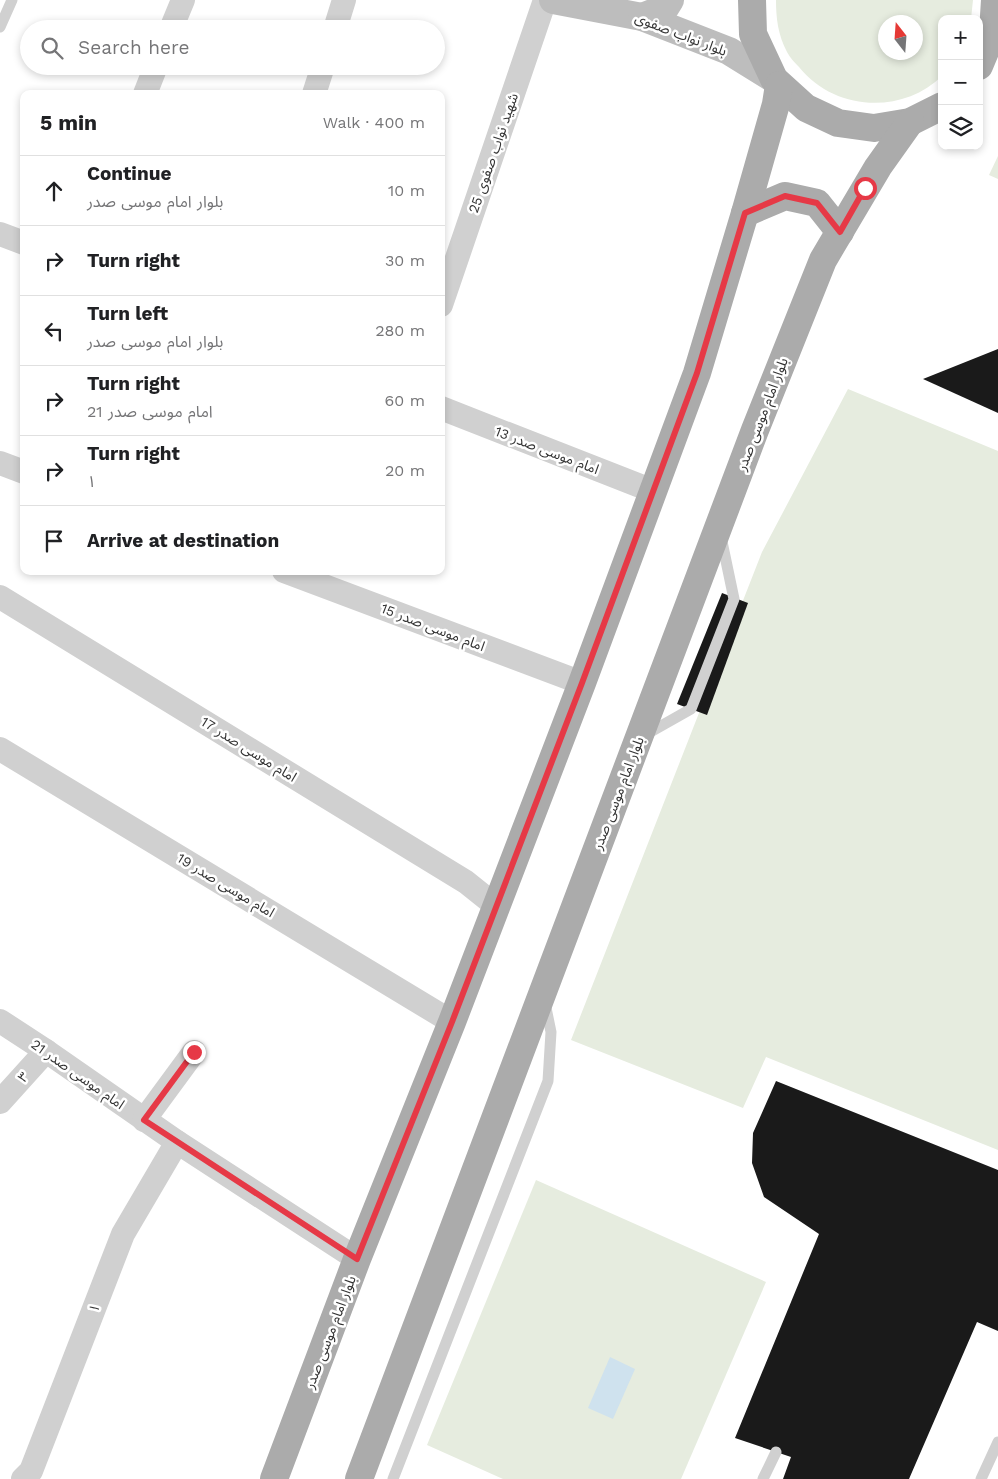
<!DOCTYPE html>
<meta charset="utf-8">
<style>
:root{--surface:#fff;--page:#f2f2f2;--text:#202124;--muted:#757577;--line:#e0e0e0}
body{margin:0;font-family:"Work Sans","Noto Sans Arabic",sans-serif;background:var(--page);color:var(--text)}
.controls{position:absolute;right:15px;top:15px;display:grid;overflow:hidden;border-radius:10px;box-shadow:0 2px 8px #0003}
.controls button{width:45px;height:45px;display:grid;place-items:center;padding:0;border:0;border-bottom:1px solid var(--line);background:var(--surface);color:var(--text);font:25px sans-serif}
.compass{position:absolute;left:878px;top:15px;width:45px;height:45px;border-radius:50%;background:var(--surface);box-shadow:0 2px 8px #0003;rotate:343deg}
.stop{position:absolute;width:15px;height:15px;margin:-11px;border:4px solid #e63946;border-radius:50%;background:#fff}
.stop.end{background:#e63946;border-color:#fff;box-shadow:0 1px 5px #0008}
.list{margin:0;padding:0;list-style:none}
h2{display:flex;justify-content:space-between;align-items:center;height:65px;margin:0;padding:0 20px;font-size:21px}
h2 small{font-size:16px;font-weight:400;color:var(--muted)}
.list li{display:grid;grid-template-columns:32px 1fr auto;gap:15px;align-items:center;box-sizing:border-box;height:70px;padding:0 20px;border-top:1px solid var(--line)}
.list b{display:block;font-size:19px;white-space:nowrap}
.list p{margin:0;font-size:16px;white-space:nowrap;color:var(--muted)}
.list em{font-size:16px;font-style:normal;color:var(--muted)}
.icon{flex:none;width:28px;height:28px;fill:none;stroke:currentColor;stroke-width:2;stroke-linecap:round;stroke-linejoin:round}
.map{position:relative;flex:none;width:998px;height:1479px;overflow:hidden}
.search{position:absolute;background:var(--surface);box-shadow:0 2px 8px #0003;left:20px;top:20px;width:425px;height:55px;display:flex;align-items:center;gap:12px;box-sizing:border-box;padding:0 18px;border-radius:28px;color:var(--muted);font-size:19px}
.panel{position:absolute;background:var(--surface);box-shadow:0 2px 8px #0003;left:20px;top:90px;width:425px;height:485px;border-radius:10px}
.map>svg:first-child{display:block}
.green{fill:#e6ecdf;fill-rule:evenodd}
.water{fill:#cfe2ee}
.building{fill:#1a1a1a}
.lines{fill:none;stroke-linecap:round;stroke-linejoin:round}
.lane{stroke:#d0d0d0;stroke-width:11}
.street{stroke:#d0d0d0;stroke-width:24}
.secondary{stroke:#bdbdbd;stroke-width:28}
.primary{stroke:#ababab;stroke-width:28}
.route{stroke:#e63946;stroke-width:6}
.labels{text-anchor:middle;dominant-baseline:central;stroke-width:5;stroke-linejoin:round;paint-order:stroke}
.street-label{font-size:14px;fill:#333;stroke:#fff}
</style>
<div class="map">
<svg width="998" height="1479" viewBox="0 0 998 1479">
<rect width="100%" height="100%" fill="#fff"/>
<!-- green -->
<g class="green">
<path d="M776,0H973L971,19H942V76C902,115 834,111 799,67C795,63 790,58 787,52C778,35 776,18 776,0ZM916,22V52H886V22Z"/>
<polygon points="998,156 998,179 989,175"/>
<polygon points="848,389 998,451 998,1150 766,1057 743,1108 571,1040 762,552"/>
<polygon points="536,1180 766,1282 681,1479 503,1479 427,1445"/>
</g>
<!-- water -->
<polygon class="water" points="610,1357 635,1369 613,1419 588,1408"/>
<!-- building -->
<g class="building">
<polygon points="998,349 998,413 923,379"/>
<polygon points="722,593 748,603 707,715 677,704"/>
<polygon points="776,1081 998,1170 998,1331 977,1322 909,1479 783,1479 791,1457 735,1438 819,1234 764,1197 752,1163 753,1133"/>
</g>
<g class="lines">
<!-- lane -->
<g class="lane">
<polyline points="0,27 12,0"/>
<polyline points="645,735 691,709 734,599 721,537"/>
<polyline points="393,1479 548,1081 551,1032 545,1003"/>
<polyline points="763,1479 776,1452"/>
<polyline points="981,1479 998,1442"/>
</g>
<!-- street -->
<g class="street">
<polyline points="171,29 183,0"/>
<polyline points="335,29 344,0"/>
<polyline points="145,94 156,66"/>
<polyline points="314,94 323,66"/>
<polyline points="0,234 24,243"/>
<polyline points="441,305 545,0"/>
<polyline points="441,408 653,491"/>
<polyline points="0,463 24,472"/>
<polyline points="284,571 582,683"/>
<polyline points="0,597 466,882 496,906"/>
<polyline points="0,749 452,1022"/>
<polyline points="0,1021 46,1051 177,1142 357,1259"/>
<polyline points="0,1102 46,1051"/>
<polyline points="144,1120 194,1052"/>
<polyline points="23,1479 31,1471 123,1234 177,1142"/>
</g>
<!-- secondary -->
<g class="secondary">
<polyline points="553,0 642,17 729,51 774,79"/>
<polyline points="642,17 665,8 670,0"/>
</g>
<!-- primary -->
<g class="primary">
<polyline points="752,0 753,34 774,79 806,108 838,123 874,128 910,122 942,106"/>
<polyline points="979,66 993,32 995,0"/>
<polyline points="745,213 785,196 817,203 840,232"/>
<polyline points="274,1479 357,1259 452,1022 582,683 697,373 745,213 776,104 779,85"/>
<polyline points="359,1479 755,430 823,260 878,167 910,122"/>
</g>
</g>
<g class="lines">
<!-- route -->
<polyline class="route" points="194,1052 144,1120 357,1259 452,1022 582,683 697,373 745,213 785,196 817,203 840,232 865,188"/>
</g>
<g class="labels">
<!-- street labels -->
<g class="street-label">
<text transform="translate(681 34) rotate(21)">بلوار نواب صفوی</text>
<text transform="translate(493 153) rotate(-71)">شهید نواب صفوی 25</text>
<text transform="translate(762 414) rotate(-69)">بلوار امام موسی صدر</text>
<text transform="translate(547 450) rotate(21)">امام موسی صدر 13</text>
<text transform="translate(433 627) rotate(21)">امام موسی صدر 15</text>
<text transform="translate(249 749) rotate(32)">امام موسی صدر 17</text>
<text transform="translate(618 793) rotate(-69)">بلوار امام موسی صدر</text>
<text transform="translate(226 885) rotate(31)">امام موسی صدر 19</text>
<text transform="translate(78 1074) rotate(35)">امام موسی صدر 21</text>
<text transform="translate(23 1077) rotate(-48)">۳</text>
<text transform="translate(94 1308) rotate(-69)">۱</text>
<text transform="translate(330 1332) rotate(-69)">بلوار امام موسی صدر</text>
</g>
</g>
</svg>
<div class="controls">
<button>+</button>
<button>−</button>
<button><svg class="icon" aria-label="layers" viewBox="0 0 24 24"><path d="M12 4l9 5-9 5-9-5zM3 14l9 5 9-5"/></svg></button>
</div>
<svg class="compass" viewBox="-18 -18 36 36"><path d="M0-13l5 13h-10z" fill="#e53935"/><path d="M0 13l5-13h-10z" fill="#757577"/></svg>
<div class="stop" style="left:865px;top:188px"></div>
<div class="stop end" style="left:194px;top:1052px"></div>
<div class="search"><svg class="icon" aria-label="search" viewBox="0 0 24 24"><circle cx="10" cy="10" r="6"/><path d="M15 15l6 6"/></svg>Search here</div>
<section class="panel">
<h2>5 min<small>Walk · 400 m</small></h2>
<ul class="list">
<li><svg class="icon" aria-label="ahead" viewBox="0 0 24 24"><path d="M12 20V5M6 11l6-6 6 6"/></svg><div><b>Continue</b><p>بلوار امام موسی صدر</p></div><em>10 m</em></li>
<li><svg class="icon" aria-label="right" viewBox="0 0 24 24"><path d="M7 20v-9h11M14 6l5 5-5 5"/></svg><div><b>Turn right</b></div><em>30 m</em></li>
<li><svg class="icon" aria-label="left" viewBox="0 0 24 24"><path d="M17 20v-9H6M10 6l-5 5 5 5"/></svg><div><b>Turn left</b><p>بلوار امام موسی صدر</p></div><em>280 m</em></li>
<li><svg class="icon" aria-label="right" viewBox="0 0 24 24"><path d="M7 20v-9h11M14 6l5 5-5 5"/></svg><div><b>Turn right</b><p>امام موسی صدر 21</p></div><em>60 m</em></li>
<li><svg class="icon" aria-label="right" viewBox="0 0 24 24"><path d="M7 20v-9h11M14 6l5 5-5 5"/></svg><div><b>Turn right</b><p>۱</p></div><em>20 m</em></li>
<li><svg class="icon" aria-label="arrive" viewBox="0 0 24 24"><path d="M6 21V4h12l-3 4 3 4H6"/></svg><div><b>Arrive at destination</b></div></li>
</ul>
</section>
</div>
